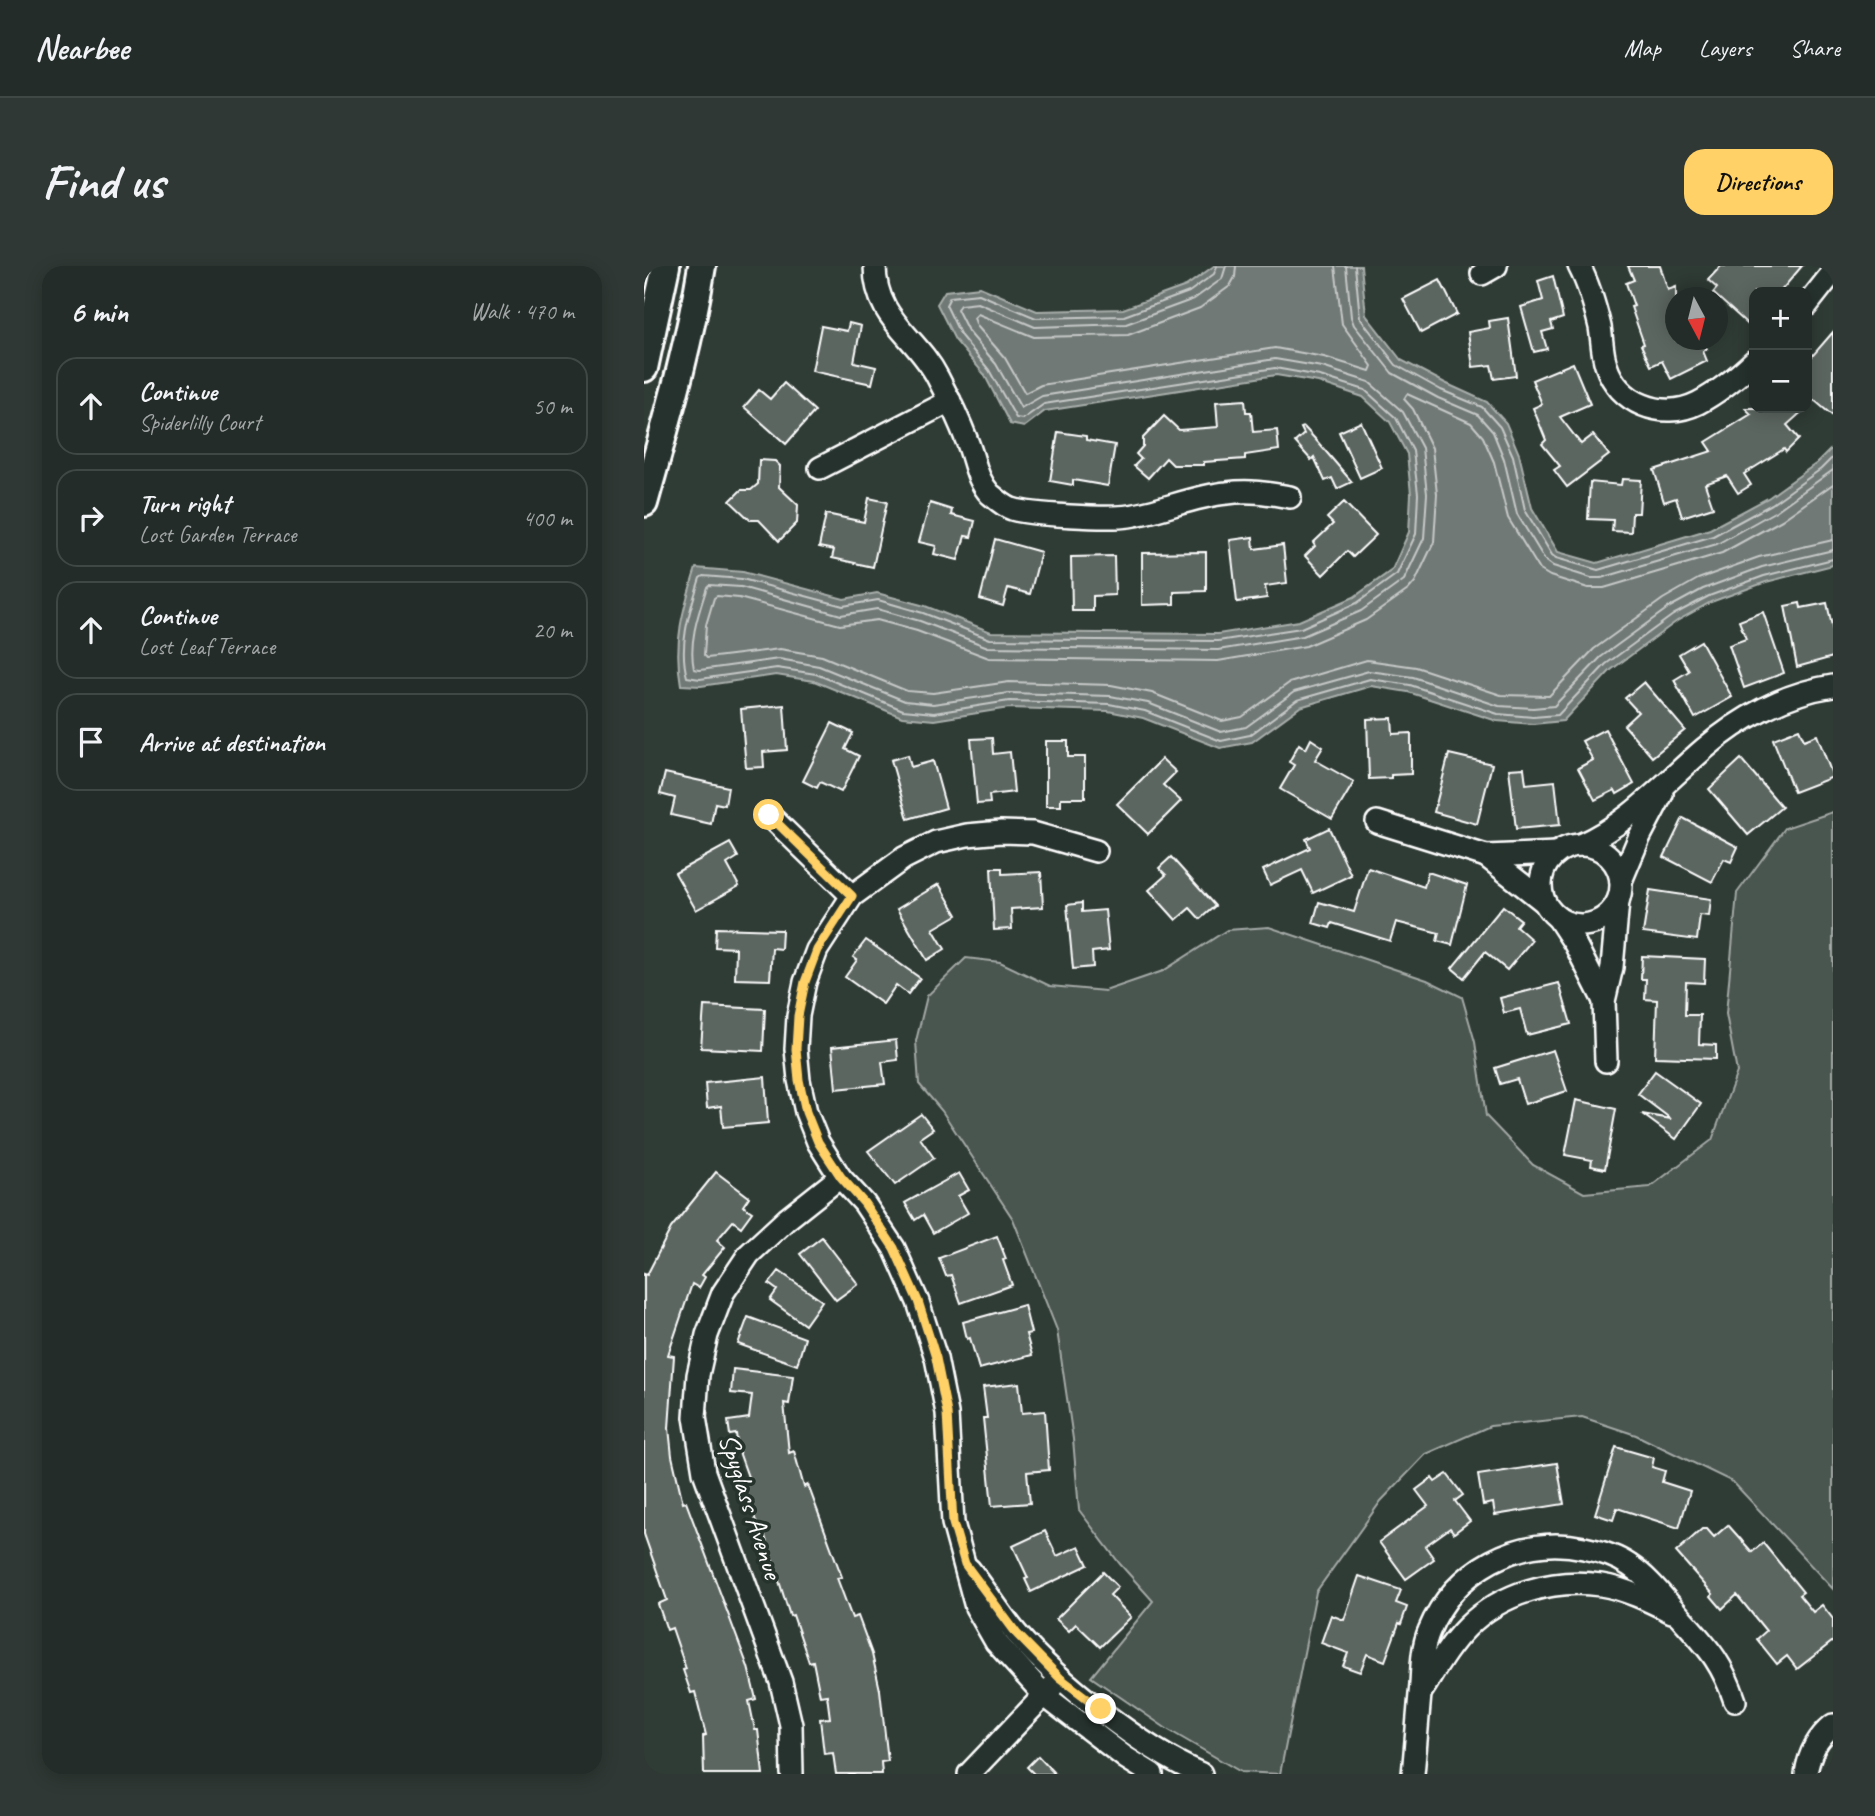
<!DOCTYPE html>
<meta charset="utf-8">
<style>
:root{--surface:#232c28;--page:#2f3834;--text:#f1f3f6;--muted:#a3a7a8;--line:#404845;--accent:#ffd166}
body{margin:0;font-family:Caveat,sans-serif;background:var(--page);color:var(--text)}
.controls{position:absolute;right:21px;top:21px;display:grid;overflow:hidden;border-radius:14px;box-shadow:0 4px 18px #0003}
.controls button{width:63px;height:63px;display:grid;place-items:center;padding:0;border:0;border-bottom:2px solid var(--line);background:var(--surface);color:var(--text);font:35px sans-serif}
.compass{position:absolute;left:1021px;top:21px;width:63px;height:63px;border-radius:50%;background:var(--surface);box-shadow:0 4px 18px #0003;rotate:173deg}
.stop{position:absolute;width:21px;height:21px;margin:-16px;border:5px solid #ffd166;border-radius:50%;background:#fff}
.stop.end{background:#ffd166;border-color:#fff;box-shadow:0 2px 7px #0008}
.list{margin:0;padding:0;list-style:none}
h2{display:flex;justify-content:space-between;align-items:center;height:91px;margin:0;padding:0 28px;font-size:30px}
h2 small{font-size:23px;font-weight:400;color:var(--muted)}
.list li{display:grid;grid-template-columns:46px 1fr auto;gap:21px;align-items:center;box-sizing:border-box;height:98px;margin:0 14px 14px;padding:0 14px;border:2px solid var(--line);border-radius:21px}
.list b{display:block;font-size:26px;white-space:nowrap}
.list p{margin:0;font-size:23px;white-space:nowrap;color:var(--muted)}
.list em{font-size:23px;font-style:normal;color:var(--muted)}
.icon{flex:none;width:38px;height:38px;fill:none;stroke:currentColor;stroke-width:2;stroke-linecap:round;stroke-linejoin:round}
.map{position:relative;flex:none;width:1189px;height:1508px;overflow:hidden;border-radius:21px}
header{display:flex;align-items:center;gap:42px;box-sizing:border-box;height:98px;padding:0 35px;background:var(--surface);border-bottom:2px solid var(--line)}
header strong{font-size:33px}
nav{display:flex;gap:38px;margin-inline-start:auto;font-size:24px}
.intro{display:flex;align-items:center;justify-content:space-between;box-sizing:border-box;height:168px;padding:0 42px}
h1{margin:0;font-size:49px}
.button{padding:18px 32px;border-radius:21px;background:var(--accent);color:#111;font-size:24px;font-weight:700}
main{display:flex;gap:42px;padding:0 42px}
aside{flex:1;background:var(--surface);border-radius:21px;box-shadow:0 4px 18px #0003}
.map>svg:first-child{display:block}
.green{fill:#4a544f;stroke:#a4aaa7;stroke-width:2}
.water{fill:#707975;stroke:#a9afac;stroke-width:2}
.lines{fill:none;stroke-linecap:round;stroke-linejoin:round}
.shore{stroke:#c6c9c8;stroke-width:2}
.building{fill:#5b6661;stroke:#fff;stroke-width:2}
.minor-casing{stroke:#fff;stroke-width:26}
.major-casing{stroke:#fff;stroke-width:32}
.minor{stroke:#26332d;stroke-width:21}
.major{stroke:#26332d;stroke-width:26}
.route{stroke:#ffd166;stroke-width:9}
.labels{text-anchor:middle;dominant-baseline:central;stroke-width:7;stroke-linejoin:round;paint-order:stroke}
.street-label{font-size:28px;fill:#fff;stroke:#26332d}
</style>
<header>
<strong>Nearbee</strong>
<nav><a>Map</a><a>Layers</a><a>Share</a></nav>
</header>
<div class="intro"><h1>Find us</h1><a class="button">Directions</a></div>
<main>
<aside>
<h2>6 min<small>Walk · 470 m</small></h2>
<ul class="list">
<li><svg class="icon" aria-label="ahead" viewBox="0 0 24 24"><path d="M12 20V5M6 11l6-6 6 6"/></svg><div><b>Continue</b><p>Spiderlilly Court</p></div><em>50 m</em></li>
<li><svg class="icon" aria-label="right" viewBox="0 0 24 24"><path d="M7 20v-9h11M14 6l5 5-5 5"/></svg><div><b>Turn right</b><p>Lost Garden Terrace</p></div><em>400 m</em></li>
<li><svg class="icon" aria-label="ahead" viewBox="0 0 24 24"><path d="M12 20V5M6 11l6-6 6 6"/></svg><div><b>Continue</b><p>Lost Leaf Terrace</p></div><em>20 m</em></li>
<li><svg class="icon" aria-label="arrive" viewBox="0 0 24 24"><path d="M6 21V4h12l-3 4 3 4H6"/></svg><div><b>Arrive at destination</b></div></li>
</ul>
</aside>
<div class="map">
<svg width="1189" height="1508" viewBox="0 0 1189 1508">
<rect width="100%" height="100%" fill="#2f3b35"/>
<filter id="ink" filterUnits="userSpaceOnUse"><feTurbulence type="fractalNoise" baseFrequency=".0143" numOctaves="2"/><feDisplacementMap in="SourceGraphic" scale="14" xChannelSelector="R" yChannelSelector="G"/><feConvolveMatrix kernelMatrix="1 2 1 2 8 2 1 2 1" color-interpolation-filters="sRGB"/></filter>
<g filter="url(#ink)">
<!-- green -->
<polygon class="green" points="1189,546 1189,1323 1089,1216 992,1169 938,1151 846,1160 782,1188 737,1235 672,1326 636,1508 597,1506 523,1463 447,1411 509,1335 476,1298 435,1244 429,1173 413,1064 369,953 298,845 275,818 272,775 283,730 322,692 356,696 406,720 461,725 519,705 583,664 625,661 783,714 818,731 831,776 842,850 889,899 940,927 1006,921 1068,874 1093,806 1082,748 1093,627 1141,562"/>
<!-- water -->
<path class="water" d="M570,0H717L722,49L757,94L801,117L843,136L862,157L875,188L888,242L914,286L953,297L1066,263L1124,232L1173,197L1189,181V299L1122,316L1067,336L1033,355L967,404L919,455L889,458L853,455L764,426L727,420L656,441L608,476L576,482L499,452L464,445L365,442L290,454L258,451L170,415L132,409L57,420L37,419C29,376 39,343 52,302L99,306L200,333L233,327L281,340L347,366L574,368L655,355L710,331L748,304L765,266L767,228L763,188L746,156L719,131L674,116L632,109L401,145L380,161L366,158L340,108L311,74L293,38L301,25L336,21L393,45L479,43L542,20Z"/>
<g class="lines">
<!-- shore -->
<g class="shore">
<path d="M573,0L570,8L545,26L480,50L392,52L335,28L306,31L302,39L317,70L345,104L372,152L379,153L400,138L631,102L676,110L721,124L752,152L769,185L774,228L772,268L753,308L713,337L657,362L574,375L346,373L279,347L234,334L199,340L98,313L59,310L56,312C46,344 34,378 43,411L56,413L133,402L172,408L259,444L290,447L365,435L465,438L501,445L577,475L606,469L653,434L726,413L766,419L854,448L889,451L914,449L962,398L1029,349L1065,330L1120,310L1189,293"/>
<path d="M582,0L578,13L550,33L482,58L391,61L334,37L316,39L313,43L324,65L352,98L377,142L398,130L631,93L678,101L725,116L759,146L778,182L783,228L780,272L760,314L717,345L659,370L574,384L344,381L276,355L233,343L197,349L97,321L65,319L63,321C55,346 44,376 50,403L56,404L135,393L175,400L261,435L289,438L365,427L466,430L504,437L577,466L602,461L650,426L725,405L769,411L855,440L889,442L910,440L957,391L1024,342L1059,323L1118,301L1189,284"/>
<polyline points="592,0 591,11 586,20 556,42 484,69 390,71 334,48 330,52 333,60 361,92 381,127 397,119 631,82 680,91 726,105 728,100 698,58 691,0"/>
<polyline points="702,0 707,51 710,59 748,107 794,132 834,149 849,166 860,193 873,248 901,294 909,300 947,312 957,312 1073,278 1132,245 1189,204"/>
<polyline points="711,0 716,52 752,99 797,124 838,141 856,161 869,190 881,244 908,289 912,292 954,304 1069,270 1128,238 1177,203 1189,191"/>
<polyline points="1189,218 1138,254 1078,287 960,322 944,322 906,310 896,304 864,252 850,196 839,171 827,157 763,128 760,133 769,143 788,182 793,228 790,276 771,316 764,324 722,354 662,380 574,395 345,392 273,365 233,354 196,359 95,332 73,330 70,332 62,359 60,389 63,392 136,383 178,390 263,425 289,427 365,416 467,419 508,427 578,455 598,451 645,417 723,394 772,401 857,429 905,430 950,383 1019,333 1054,313 1115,291 1189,274"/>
</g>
</g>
<!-- building -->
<g class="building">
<polygon points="984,0 1016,0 1024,24 1032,21 1032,74 1058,74 1063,83 1059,85 1063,95 1027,113 1018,95 1007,100 997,79 1000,78 987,41 990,40 982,17 990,14"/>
<polygon points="1077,0 1158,0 1136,26 1110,26 1110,64 1069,27 1073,22 1064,14"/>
<polygon points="909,10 919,52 907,56 909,63 898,66 903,83 890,86 877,41 899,34 894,15"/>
<polygon points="796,14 813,48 777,67 759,33"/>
<polygon points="864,52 872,110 850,113 847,99 829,101 824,66 846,62 845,55"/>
<polygon points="205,57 217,60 210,96 232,101 228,118 168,105 177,60 203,65"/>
<polygon points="1189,66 1189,150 1170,134 1163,141 1163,96"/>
<polygon points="929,97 946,138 916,151 937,178 949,169 965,189 923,221 910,204 916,200 898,178 902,174 889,142 898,138 888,114"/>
<polygon points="140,117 171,145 142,178 100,141 115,124 126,133"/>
<polygon points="601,134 602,146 607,146 609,166 633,164 635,184 601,189 601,193 560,196 560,199 529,199 522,192 504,212 490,200 497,193 492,188 499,180 499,172 520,150 535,164 574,161 572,136"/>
<polygon points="1101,142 1162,142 1143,159 1155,173 1142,186 1140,183 1100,208 1107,219 1094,227 1083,210 1061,218 1069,241 1038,251 1032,232 1020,236 1010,204 1068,185 1062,176 1107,148"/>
<polygon points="717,156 738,202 716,212 695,166"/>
<polygon points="660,161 672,174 708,216 693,223 688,212 681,215 670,191 667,194 651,176 660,168 657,162"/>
<polygon points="414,166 442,170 442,174 471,179 464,220 429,214 429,219 406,215"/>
<polygon points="115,194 131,195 136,200 135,221 154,239 153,257 135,275 115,254 106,254 86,235 97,224 107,224 114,218"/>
<polygon points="978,213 997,214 995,247 988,247 987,266 968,265 969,254 944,253 946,216 977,219"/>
<polygon points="225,232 243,236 229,301 188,292 190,284 175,281 182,248 220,256"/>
<polygon points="700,236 732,269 709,291 703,285 679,309 661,290 671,280 669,277 689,258 683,252"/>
<polygon points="286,237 308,244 307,249 331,255 327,271 321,270 314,294 290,288 292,280 275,276"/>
<polygon points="609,271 610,283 639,279 643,317 621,320 623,332 593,336 586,274"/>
<polygon points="351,273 397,286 386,328 364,322 359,340 336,333"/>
<polygon points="562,286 562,325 530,326 530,338 498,339 498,287"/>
<polygon points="470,290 471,329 449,330 449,345 428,345 427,291"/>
<polygon points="1156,337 1157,342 1183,337 1189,365 1189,391 1153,401 1141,340"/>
<polygon points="1119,346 1140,407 1100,422 1085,379 1102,373 1095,355"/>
<polygon points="1057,375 1088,431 1051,452 1030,414 1045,405 1035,388"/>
<polygon points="1000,416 1041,464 1008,491 980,459 994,446 981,432"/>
<polygon points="140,439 143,484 119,486 120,501 102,502 97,443"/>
<polygon points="748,452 749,468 767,467 767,508 747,509 747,512 725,513 723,453"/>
<polygon points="188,457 209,467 201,483 215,490 197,526 176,516 173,522 159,515"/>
<polygon points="961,463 990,518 973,528 971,524 951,534 934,502 949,494 938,475"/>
<polygon points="1155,463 1160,474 1173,469 1189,511 1150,526 1129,473"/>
<polygon points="348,472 349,488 366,486 370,526 345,529 346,537 333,538 327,473"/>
<polygon points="667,473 679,481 671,494 710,516 688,553 636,523 650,499 645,496 655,478 662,483"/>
<polygon points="402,475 424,475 424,491 441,491 441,532 417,532 417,540 402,540"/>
<polygon points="805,488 848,498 833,558 790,546"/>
<polygon points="264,489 267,501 289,495 302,542 264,553 247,494"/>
<polygon points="518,493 532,506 519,519 537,535 504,568 473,538"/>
<polygon points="1097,493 1138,541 1104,569 1065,523"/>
<polygon points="880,502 882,518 911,515 916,559 872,563 865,503"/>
<polygon points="21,507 84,521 81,539 71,537 67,558 27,549 31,532 16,528"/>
<polygon points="1039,552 1094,581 1087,596 1080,593 1068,616 1020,591"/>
<polygon points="685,562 707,609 669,627 658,604 626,619 619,604 666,582 662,573"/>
<polygon points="86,577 94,591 83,598 95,620 52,644 31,607"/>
<polygon points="527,591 571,640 556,653 546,642 532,654 505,624 522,609 515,602"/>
<polygon points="347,602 358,602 358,608 397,606 399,641 367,643 368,663 350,664"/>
<polygon points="724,602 780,621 784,606 823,619 808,679 793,675 795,667 752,656 746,675 688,657 686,662 669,657 675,636 710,646"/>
<polygon points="295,618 313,649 289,663 301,683 283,694 253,643"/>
<polygon points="1006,624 1067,633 1065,650 1056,649 1053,674 999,667"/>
<polygon points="438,637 438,646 461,644 465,684 448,686 449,701 429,703 423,639"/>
<polygon points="859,640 877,654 872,660 888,674 863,704 841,686 820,712 808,702"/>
<polygon points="72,662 138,664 137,683 128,682 126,714 91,713 92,682 71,681"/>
<polygon points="222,674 276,712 264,728 252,719 239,738 201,711 213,694 209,691"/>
<polygon points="998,690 1061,693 1060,717 1042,716 1041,749 1056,749 1055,778 1072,779 1072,793 1011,791 1013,734 1001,733 1002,713 997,713"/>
<polygon points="915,717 927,758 883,769 876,743 860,747 856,732"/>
<polygon points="60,740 121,743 119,785 57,782"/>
<polygon points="252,774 254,794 238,796 241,818 192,823 188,781"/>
<polygon points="909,784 923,825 881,838 873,813 856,818 851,802"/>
<polygon points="1011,805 1057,838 1032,873 998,848 1027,853 994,828"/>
<polygon points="121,811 124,857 79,861 77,840 63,842 61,817"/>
<polygon points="932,834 972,843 961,903 947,900 948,894 921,889"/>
<polygon points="277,848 289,863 276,872 290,892 251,919 224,885"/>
<polygon points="72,906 105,931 99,940 108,946 97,961 89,955 73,974 81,981 58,1009 61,1011 55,1022 48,1018 24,1089 30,1090 25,1162 28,1190 39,1237 42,1236 104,1401 112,1433 105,1435 111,1464 114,1464 119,1508 60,1508 59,1470 62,1469 51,1426 47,1427 39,1404 42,1403 28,1362 23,1364 14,1338 23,1334 0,1268 0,1008 3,1009 27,962"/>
<polygon points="315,907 325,924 314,930 324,947 289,967 279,949 271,954 261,937"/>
<polygon points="353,970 362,993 359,994 368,1019 317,1037 307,1009 302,1010 295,992"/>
<polygon points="178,971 214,1018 192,1034 156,988"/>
<polygon points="135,1005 178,1035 161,1059 126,1034 133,1024 125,1018"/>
<polygon points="380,1039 387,1067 382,1068 388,1089 335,1103 326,1072 323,1073 319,1056"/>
<polygon points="104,1051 161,1072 153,1099 94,1078"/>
<polygon points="89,1103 149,1110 145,1138 140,1137 145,1187 150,1185 160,1221 164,1219 198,1311 193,1312 208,1352 214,1350 228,1388 236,1424 244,1495 237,1496 238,1508 192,1508 189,1487 180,1488 176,1453 186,1452 183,1429 176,1430 169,1395 165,1396 149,1349 146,1350 119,1264 115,1265 104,1230 101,1230 97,1217 105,1214 94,1183 92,1168 86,1169 84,1155 105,1152 108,1129 87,1127"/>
<polygon points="375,1117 378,1147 401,1145 405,1204 383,1206 386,1237 348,1240 339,1152 343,1152 339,1121"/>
<polygon points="972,1181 1010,1192 1008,1201 1021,1205 1018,1216 1046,1225 1035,1262 973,1242 969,1254 951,1248"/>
<polygon points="913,1197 920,1238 851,1249 849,1237 839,1239 834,1209"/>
<polygon points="803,1208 819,1229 811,1235 826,1255 810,1267 806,1262 781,1280 790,1293 762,1313 735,1276 784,1240 772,1224 788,1212 791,1216"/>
<polygon points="1084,1259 1108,1286 1119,1277 1159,1326 1155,1329 1169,1346 1178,1339 1189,1353 1189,1375 1153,1403 1143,1390 1133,1398 1113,1373 1122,1365 1093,1329 1078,1343 1067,1330 1069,1328 1032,1286 1058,1263 1063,1263 1070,1271"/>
<polygon points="401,1265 413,1290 435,1280 444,1299 387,1326 381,1313 384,1312 369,1280"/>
<polygon points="459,1306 474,1321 466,1329 487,1351 456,1381 432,1358 425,1365 412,1353"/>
<polygon points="715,1310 757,1324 752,1337 763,1341 757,1358 755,1357 741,1395 723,1388 716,1406 699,1400 704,1387 677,1377 687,1349 700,1354"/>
<polygon points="394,1490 411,1508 390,1508 383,1501"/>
</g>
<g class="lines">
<defs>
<g id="minor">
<path d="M231,0C231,54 272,69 294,112C305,133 315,154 323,175C331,194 332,213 346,228C352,233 361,241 368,243C386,249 465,253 485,250C518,245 549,230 583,227C605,224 624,227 646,231"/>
<path d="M935,0C945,19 951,40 956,61C958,73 958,87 962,99C974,137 1018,155 1054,137C1075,126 1093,111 1110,95"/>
<polyline points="838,8 852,0"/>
<polyline points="1163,39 1189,6"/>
<polyline points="176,202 306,135"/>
<polyline points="125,549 208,630"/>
<polyline points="733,556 842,590 912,587"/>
<path d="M936,579C986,557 1019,518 1060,483C1096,452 1141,427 1189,420"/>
<circle cx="937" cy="619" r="40"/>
<polyline points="452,585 389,567 357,566 323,569 292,576 260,592 208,630 173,684 161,716 154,750 152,783 155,814 162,846 174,876 196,911 220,937 250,982 274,1036 292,1092 303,1147 309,1257 332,1341 352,1376 401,1430 482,1492 508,1508"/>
<polyline points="842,590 899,635"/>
<polyline points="977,615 995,572 1018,528"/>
<polyline points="914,652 931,678 960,735"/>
<polyline points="962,795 960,735 968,701 974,635"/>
<path d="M325,1303C342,1324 356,1348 373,1368C414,1416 499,1483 557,1508"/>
<path d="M779,1423C792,1402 805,1379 823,1361C857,1327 910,1312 957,1319C982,1323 1006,1335 1028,1346"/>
<polyline points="148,1508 147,1459 137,1416 60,1206 51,1151 54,1109 63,1069 79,1027 105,988 143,953 196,911"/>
<polyline points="325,1508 408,1421"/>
<path d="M769,1508C772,1478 774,1448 777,1418C778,1401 778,1381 785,1365C810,1304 875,1268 940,1282C955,1285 972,1290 985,1299C1005,1312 1018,1330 1033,1347C1062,1380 1077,1393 1091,1435"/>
<path d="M1162,1508C1165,1487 1173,1472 1189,1459"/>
</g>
<g id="major">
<polyline points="0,102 22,0"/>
<path d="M0,237C22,158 45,81 58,0"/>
</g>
</defs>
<!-- minor casing -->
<use href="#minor" class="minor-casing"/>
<!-- major casing -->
<use href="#major" class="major-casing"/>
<!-- minor -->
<use href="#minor" class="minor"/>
<!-- major -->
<use href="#major" class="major"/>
</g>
</g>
<g class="lines" filter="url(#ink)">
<!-- route -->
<polyline class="route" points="125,549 208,630 173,684 161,716 154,750 152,783 155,814 162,846 174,876 197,911 220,937 250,982 274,1035 292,1092 303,1147 309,1257 321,1298 373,1368 416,1412 457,1443"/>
</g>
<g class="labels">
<!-- street labels -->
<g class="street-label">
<text transform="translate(107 1240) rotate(72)">Spyglass Avenue</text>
</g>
</g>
</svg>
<div class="controls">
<button>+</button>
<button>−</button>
</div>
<svg class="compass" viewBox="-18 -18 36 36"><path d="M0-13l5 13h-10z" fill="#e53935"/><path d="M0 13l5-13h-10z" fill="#a3a7a8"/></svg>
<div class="stop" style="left:125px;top:549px"></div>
<div class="stop end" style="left:457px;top:1443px"></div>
</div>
</main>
